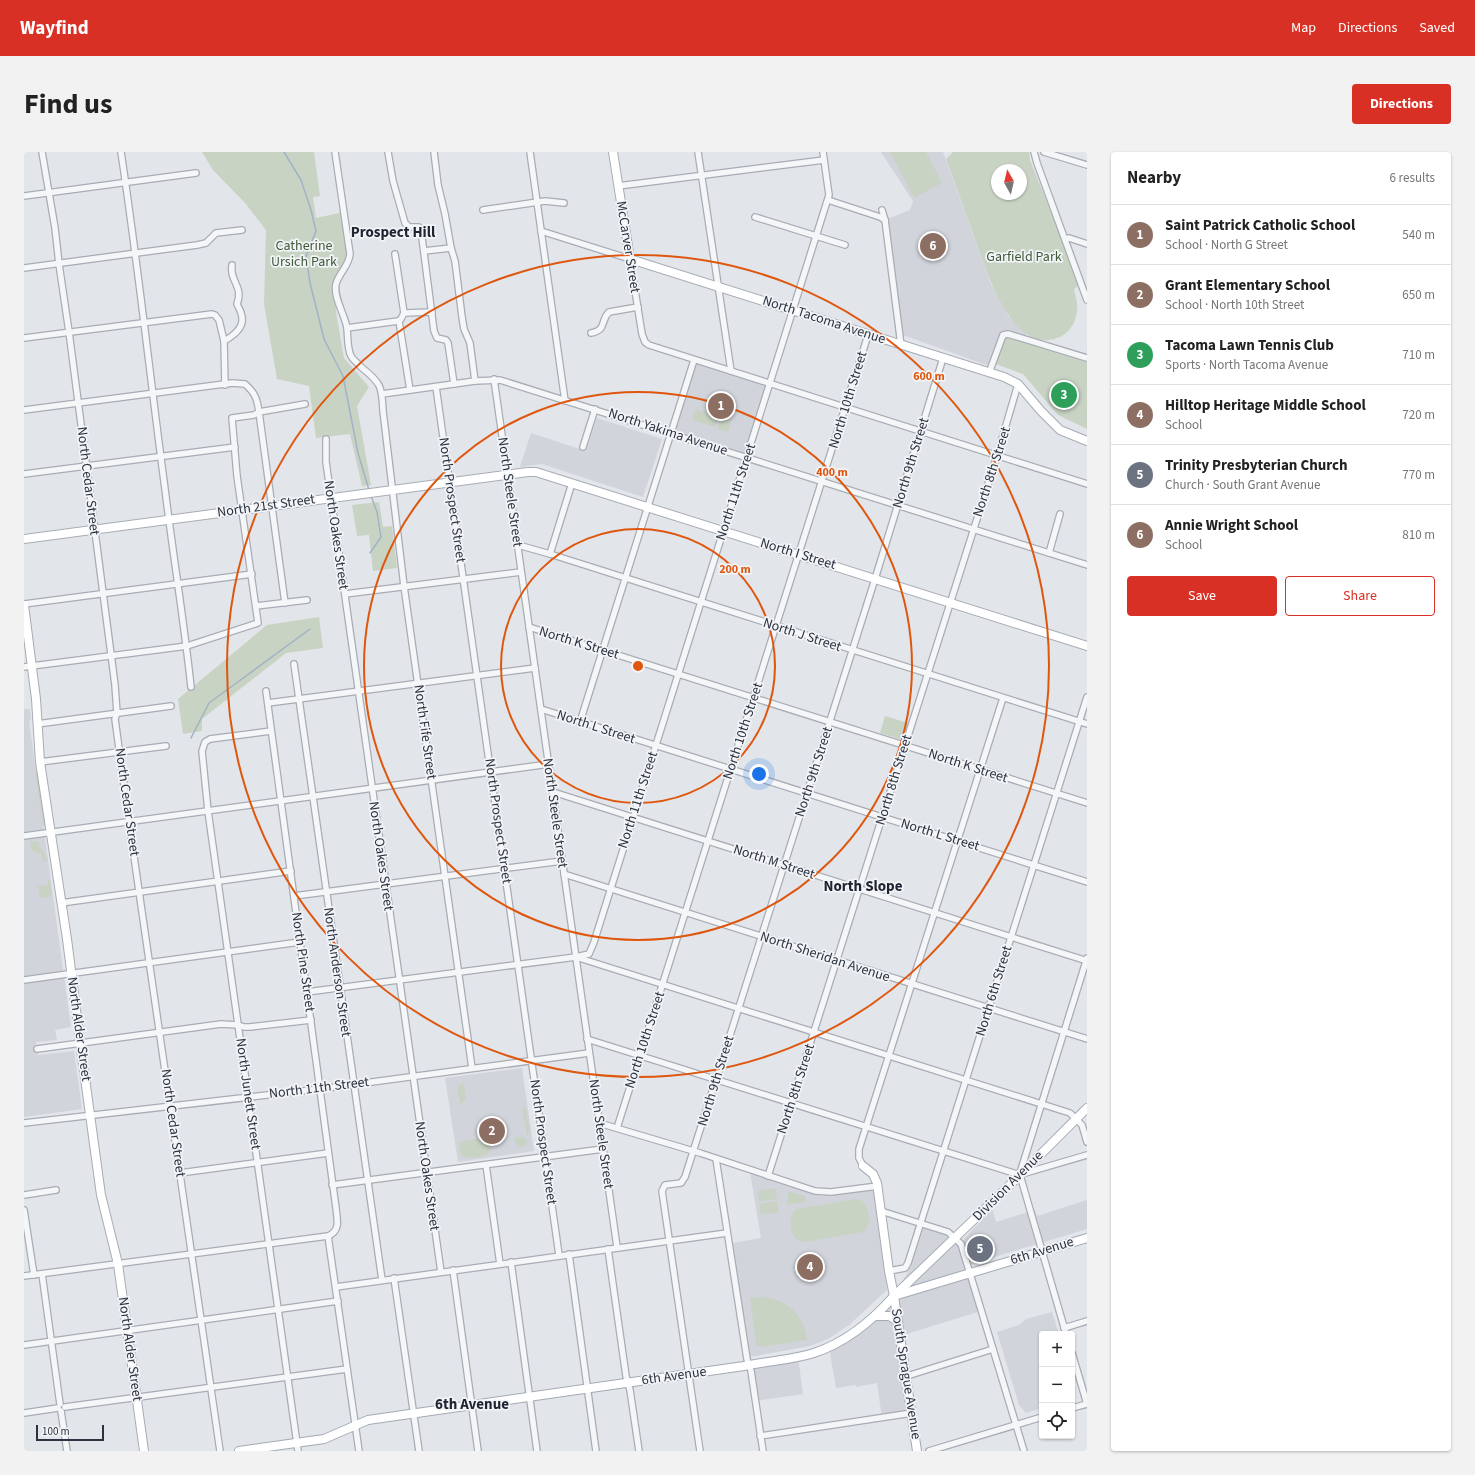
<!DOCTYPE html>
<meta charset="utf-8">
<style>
:root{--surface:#fff;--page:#f2f2f2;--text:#222;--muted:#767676;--line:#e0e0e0;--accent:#d93025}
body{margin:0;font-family:"Source Sans 3",sans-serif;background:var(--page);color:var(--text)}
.controls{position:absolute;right:12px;bottom:12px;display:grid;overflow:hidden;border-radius:4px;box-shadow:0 1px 3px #0004}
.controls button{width:36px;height:36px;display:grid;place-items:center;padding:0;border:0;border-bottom:1px solid var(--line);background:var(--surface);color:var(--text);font:20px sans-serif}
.compass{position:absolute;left:967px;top:12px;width:36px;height:36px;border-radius:50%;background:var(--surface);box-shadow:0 1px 3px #0004;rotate:352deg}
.scale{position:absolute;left:12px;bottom:10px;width:68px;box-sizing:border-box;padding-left:4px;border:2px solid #2c3340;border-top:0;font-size:11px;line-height:14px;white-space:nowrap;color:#2c3340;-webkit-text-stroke:3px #f2f4f7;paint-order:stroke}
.you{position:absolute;left:735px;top:622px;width:14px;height:14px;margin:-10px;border:3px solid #fff;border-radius:50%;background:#1a73e8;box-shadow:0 0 0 6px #1a73e833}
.badge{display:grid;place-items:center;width:26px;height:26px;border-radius:50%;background:var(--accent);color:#fff;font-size:13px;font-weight:700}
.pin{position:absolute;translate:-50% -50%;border:2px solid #fff;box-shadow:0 1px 4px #0006}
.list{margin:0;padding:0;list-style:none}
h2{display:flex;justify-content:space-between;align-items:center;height:52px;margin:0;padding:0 16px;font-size:17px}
h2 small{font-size:13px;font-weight:400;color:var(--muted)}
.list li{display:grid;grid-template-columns:26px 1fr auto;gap:12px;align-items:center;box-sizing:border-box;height:60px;padding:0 16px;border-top:1px solid var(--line)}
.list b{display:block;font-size:15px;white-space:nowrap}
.list p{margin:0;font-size:13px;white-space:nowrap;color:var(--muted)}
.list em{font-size:13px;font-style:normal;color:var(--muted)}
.actions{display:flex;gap:8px;padding:12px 16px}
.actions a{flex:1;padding:9px 0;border:1px solid var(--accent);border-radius:4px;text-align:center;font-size:14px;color:var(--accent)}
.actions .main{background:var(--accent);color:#fff}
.icon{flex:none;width:22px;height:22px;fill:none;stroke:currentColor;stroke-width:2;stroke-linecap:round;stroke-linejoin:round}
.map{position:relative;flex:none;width:1063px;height:1299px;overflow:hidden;border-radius:4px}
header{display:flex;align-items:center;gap:24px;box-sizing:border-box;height:56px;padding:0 20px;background:var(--accent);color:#fff}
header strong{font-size:19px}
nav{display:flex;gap:22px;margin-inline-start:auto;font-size:14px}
.intro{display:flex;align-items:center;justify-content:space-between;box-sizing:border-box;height:96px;padding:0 24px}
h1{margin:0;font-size:28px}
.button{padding:10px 18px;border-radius:4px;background:var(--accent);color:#fff;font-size:14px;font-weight:700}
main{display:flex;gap:24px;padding:0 24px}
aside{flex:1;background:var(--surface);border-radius:4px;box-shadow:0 1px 3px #0004}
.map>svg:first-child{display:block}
.built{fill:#d1d4db}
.green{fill:#c8d3c4;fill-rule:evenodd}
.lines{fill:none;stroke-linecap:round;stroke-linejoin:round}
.stream{stroke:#a1b3c6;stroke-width:1.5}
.street-casing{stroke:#a8acb4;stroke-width:8}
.secondary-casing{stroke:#a8acb4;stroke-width:10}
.primary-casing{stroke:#a3aab4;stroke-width:10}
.street{stroke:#f5f6f8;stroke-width:5.5}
.secondary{stroke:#fff;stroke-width:8}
.primary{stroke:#fff;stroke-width:8}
.ring{fill:none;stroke:#df570f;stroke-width:2}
.labels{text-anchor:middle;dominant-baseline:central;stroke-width:3.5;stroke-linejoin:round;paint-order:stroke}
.park-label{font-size:14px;fill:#405b3a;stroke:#f2f4f7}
.street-label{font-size:14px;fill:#2c3340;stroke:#f2f4f7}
.neighbourhood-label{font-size:15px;font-weight:bold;fill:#1e2431;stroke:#f2f4f7}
.centre{fill:#df570f;stroke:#f2f4f7;stroke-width:2}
.ring-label{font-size:12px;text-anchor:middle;font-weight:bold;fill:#df570f;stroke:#f2f4f7;stroke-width:3.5;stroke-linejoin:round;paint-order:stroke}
</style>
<header>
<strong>Wayfind</strong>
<nav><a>Map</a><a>Directions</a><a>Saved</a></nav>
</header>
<div class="intro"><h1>Find us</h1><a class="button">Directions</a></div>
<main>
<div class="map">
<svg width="1063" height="1299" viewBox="0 0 1063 1299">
<rect width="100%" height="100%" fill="#e2e5ea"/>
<!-- built -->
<g class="built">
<polygon points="857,0 919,0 966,130 984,164 1002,182 1000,185 981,179 968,215 876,182 861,68 886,58 889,49"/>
<polygon points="670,208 746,231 723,305 647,281"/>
<polygon points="573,266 638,287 619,345 518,312 496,315 507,281 562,299"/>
<polygon points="0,557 6,557 7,568 5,569 47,875 31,878 33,888 12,890 14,903 50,899 58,957 0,965"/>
<polygon points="498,916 510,999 434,1010 421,926"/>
<polygon points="726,1020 798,1044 850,1036 858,1078 856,1088 863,1138 825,1173 804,1187 786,1194 726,1205 709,1091 737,1086"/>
<polygon points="1063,1048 1063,1077 944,1113 957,1159 876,1184 888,1261 858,1266 853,1231 832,1235 832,1233 812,1236 805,1195 816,1190 870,1144 888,1112 899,1076 934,1083 937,1090 968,1057 972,1070 1011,1058 1013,1064"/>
<polygon points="1028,1160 1034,1179 1033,1179 1033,1182 1018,1182 1018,1256 1002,1261 995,1253 973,1180 995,1173 1002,1167"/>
<polygon points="774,1205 779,1242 731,1249 725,1213"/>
</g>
<!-- green -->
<g class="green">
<polygon points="178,0 290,0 296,44 289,45 292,66 320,60 326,99 310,127 312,160 320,206 345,235 333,254 347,333 338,334 326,282 292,286 285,234 253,227 240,152 242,78 221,51 189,18"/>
<polygon points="866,0 902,0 918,31 890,46"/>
<path d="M929,0H1005L1006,8L1034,78L1054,134L1050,137C1052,146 1055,155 1052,164C1047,187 1021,195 1002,182C975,163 959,109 948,79C939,55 931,31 922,7ZM973,18H997V42H973Z"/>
<polygon points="981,183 1063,209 1063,277 1034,263 999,222 972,212"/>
<polygon points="672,257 694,264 691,275 668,268"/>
<polygon points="697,264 708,267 704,280 693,277"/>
<polygon points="355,350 359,375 368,374 373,416 349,419 345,383 333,384 328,353"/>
<polygon points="295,465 299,496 262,501 178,567 178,579 159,582 154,547 243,473"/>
<polygon points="861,564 884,571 879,588 856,581"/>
<polygon points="15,618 23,674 19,674 11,619"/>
<path d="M14,689C16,697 22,701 23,709H19L17,701H11L7,697L6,690Z"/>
<polygon points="24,728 26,729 28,744 16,746 14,734 24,733"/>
<polygon points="440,931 442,948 436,952 433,935 434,933"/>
<path d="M498,955L503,957C503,960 502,964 503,967C505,974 507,977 503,984Z"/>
<path d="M493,985C498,985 501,985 503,989L502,993L497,995L492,992L490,987Z"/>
<path d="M458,986C466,988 470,998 462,1003C455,1006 442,1007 437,1003C429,984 448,989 458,986Z"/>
<polygon points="751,1036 753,1047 735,1049 734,1039"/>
<polygon points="765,1039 782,1045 781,1050 762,1053"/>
<path d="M831,1047L838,1049C846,1056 848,1074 839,1080L780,1090C766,1089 762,1065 772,1057Z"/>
<polygon points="753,1049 755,1060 737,1062 735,1052"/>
<path d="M736,1145C762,1146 781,1163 783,1188L736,1195L732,1192L726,1146Z"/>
</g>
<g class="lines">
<!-- stream -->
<g class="stream">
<polyline points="260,0 277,28 287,58 292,79 282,104 286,131 300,187 319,224 334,301 345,338"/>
<polyline points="346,401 357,385 353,360 347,344"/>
<polyline points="167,586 185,551 286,477"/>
</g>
<defs>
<g id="street">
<polyline points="18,0 31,76 35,112 45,180 91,533 93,561 91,567 105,670 196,1299"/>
<path d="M97,0C114,112 126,225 141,337C149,403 160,469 167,535"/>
<path d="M311,0L326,102C325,114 315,121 312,132C309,145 321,163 323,176C324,185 323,196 327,204C329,208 334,211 337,215C357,231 358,234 359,259L380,434L448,916"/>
<polyline points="364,0 369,29 381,71 385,75 395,75 397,78 410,179 413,186 422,188 424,191 430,232"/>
<polyline points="410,0 414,33 421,62 427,96 431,109 438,165 440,177 446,191 451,229"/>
<polyline points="506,0 541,249"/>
<polyline points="674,0 707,219"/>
<polyline points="1010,0 1013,11 1063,148"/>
<polyline points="1020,0 1063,13"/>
<polyline points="594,34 800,8"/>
<polyline points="0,44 172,21"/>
<polyline points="804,48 856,65 861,68"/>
<polyline points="459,58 521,49 540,51"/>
<polyline points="858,58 861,68 877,193"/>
<polyline points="731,65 821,93"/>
<polyline points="517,79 606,107 618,182 621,190 625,193 1063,332"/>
<polyline points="1041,87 1045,86 1063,92"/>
<polyline points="400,99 427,96"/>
<polyline points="371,102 380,161"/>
<polyline points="0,116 173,93 182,91 192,81 218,78"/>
<polyline points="375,169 386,238"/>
<polyline points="323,176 374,169 377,167 380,161 408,160"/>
<path d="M567,181C583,178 576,169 585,160L614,155"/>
<polyline points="0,186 188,162 191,163 195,168 200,189 201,233"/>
<path d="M200,189C211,183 222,174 217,161C216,157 214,155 213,152C220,134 205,129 208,113"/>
<polyline points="965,221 979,183 984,182 1063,206"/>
<polyline points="470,227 593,1095"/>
<polyline points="412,235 535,1103"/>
<polyline points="358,242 451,229 476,228 1063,413"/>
<path d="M0,258L208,231L221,232C231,241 233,246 235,260L261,451"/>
<polyline points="302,287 302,310 417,1120"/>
<polyline points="559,295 571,257"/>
<polyline points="0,322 211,295"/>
<polyline points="494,393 526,402 1063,572"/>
<polyline points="1025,401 1036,362"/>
<polyline points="526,402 548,331"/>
<polyline points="321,442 497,420"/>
<polyline points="0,452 228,422"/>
<polyline points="232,454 283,448"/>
<polyline points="505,475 1063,651"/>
<polyline points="270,512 358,1128"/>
<polyline points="0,515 163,494 234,471 213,324 208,266 230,263 235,260 281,252"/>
<polyline points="244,551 511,516"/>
<polyline points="517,557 1063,730"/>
<polyline points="556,570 670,208"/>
<polyline points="13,572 147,554"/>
<polyline points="247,579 186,587 181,590 178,599 184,659 274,1299"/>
<polyline points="16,610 142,594"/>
<polyline points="529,640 1063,809"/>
<polyline points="0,684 525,612"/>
<polyline points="540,722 1063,887"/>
<polyline points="270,744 538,709"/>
<polyline points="37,751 267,719"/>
<polyline points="552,805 1046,961 1058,973 1063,990"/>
<polyline points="0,828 276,790"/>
<polyline points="283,840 552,805 565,802 570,790 805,43 799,0"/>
<polyline points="563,887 996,1023"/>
<polyline points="13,897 197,872 214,873 220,875 226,875 287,868"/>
<polyline points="0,971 296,937 565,901"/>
<polyline points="575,971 676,1001 791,1039 807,1040 854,1034"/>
<polyline points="593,976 844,183"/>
<polyline points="692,1007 723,1207 727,1219 739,1299"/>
<polyline points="462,1013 476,1112"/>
<polyline points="839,1014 835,1006 835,997 979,546"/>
<polyline points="156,1021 304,1001"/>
<polyline points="996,1021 1063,806"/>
<polyline points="998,1022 1063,1003"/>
<polyline points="996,1023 1042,1182"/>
<polyline points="744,1024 973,304 994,232"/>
<polyline points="308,1033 579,997"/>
<polyline points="0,1043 32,1038"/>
<polyline points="0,1058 10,1123"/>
<polyline points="857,1059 924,1080 937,1092 1000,1299"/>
<polyline points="304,1084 335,1299"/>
<polyline points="584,1097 602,1224 606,1238 615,1299"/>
<polyline points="545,1102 572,1299"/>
<polyline points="487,1110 513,1299"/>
<polyline points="429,1118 454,1299"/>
<polyline points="865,1119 881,1116 884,1111 1063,545"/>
<polyline points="18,1122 36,1252"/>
<path d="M0,1124L304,1084C317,1079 313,1067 312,1056L242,539"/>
<polyline points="370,1126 395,1299"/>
<polyline points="312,1135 703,1081"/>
<polyline points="1040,1176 1063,1169"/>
<polyline points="0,1193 314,1149"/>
<polyline points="1048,1201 1063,1252"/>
<polyline points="883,1224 969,1197"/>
<polyline points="41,1255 323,1217"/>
<polyline points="1048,1256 1063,1252"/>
<polyline points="37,1259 43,1299"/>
<polyline points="0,1261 34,1256"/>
<polyline points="736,1284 888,1261"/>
<polyline points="676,1299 638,1039 641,1033 657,1031 661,1025 851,427 919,206"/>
<polyline points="905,1299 1018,1265"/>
</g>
<g id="secondary">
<polyline points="589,0 606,107 980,225 994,232 1017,259 1036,278 1063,289"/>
<polyline points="0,387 504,320 512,320 1063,494"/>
<polyline points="0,453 12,547 16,610 43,787 57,897 77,1043 94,1112 120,1299"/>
<polyline points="839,1014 849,1022 853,1031 865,1119 870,1144 988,1031 1063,956"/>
</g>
<g id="primary">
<polyline points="870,1144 893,1299"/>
<polyline points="851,1164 865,1164 874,1169"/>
<path d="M215,1299L300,1287L344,1268L720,1214C744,1209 768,1208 790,1201C823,1190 848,1169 870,1144L1063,1086"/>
</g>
</defs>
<!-- street casing -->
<use href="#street" class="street-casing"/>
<!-- secondary casing -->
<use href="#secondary" class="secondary-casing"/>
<!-- primary casing -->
<use href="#primary" class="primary-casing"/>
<!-- street -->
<use href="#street" class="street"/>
<!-- secondary -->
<use href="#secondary" class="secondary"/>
<!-- primary -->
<use href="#primary" class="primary"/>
</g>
<!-- distance rings -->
<g class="ring">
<circle cx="614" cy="514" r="137"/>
<circle cx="614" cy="514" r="274"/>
<circle cx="614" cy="514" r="411"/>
</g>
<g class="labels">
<!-- park labels -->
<g class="park-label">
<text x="280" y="94">Catherine<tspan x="280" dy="16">Ursich Park</tspan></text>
<text x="1000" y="105">Garfield Park</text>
</g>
<!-- street labels -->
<g class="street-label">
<text transform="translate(604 95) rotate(81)">McCarver Street</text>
<text transform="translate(800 168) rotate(18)">North Tacoma Avenue</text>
<text transform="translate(824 248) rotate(-73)">North 10th Street</text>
<text transform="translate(644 280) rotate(18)">North Yakima Avenue</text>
<text transform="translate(887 311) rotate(-73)">North 9th Street</text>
<text transform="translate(968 320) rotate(-72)">North 8th Street</text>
<text transform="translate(64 329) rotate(83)">North Cedar Street</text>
<text transform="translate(486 340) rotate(82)">North Steele Street</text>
<text transform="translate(712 340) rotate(-72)">North 11th Street</text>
<text transform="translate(428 348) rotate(82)">North Prospect Street</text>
<text transform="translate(242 354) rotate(-8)">North 21st Street</text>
<text transform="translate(312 383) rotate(82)">North Oakes Street</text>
<text transform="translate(774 402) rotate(17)">North I Street</text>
<text transform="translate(778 483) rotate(18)">North J Street</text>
<text transform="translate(555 491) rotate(17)">North K Street</text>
<text transform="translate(572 575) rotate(18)">North L Street</text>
<text transform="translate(719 579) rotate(-72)">North 10th Street</text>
<text transform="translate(401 580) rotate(82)">North Fife Street</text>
<text transform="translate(944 614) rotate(18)">North K Street</text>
<text transform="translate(790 620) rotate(-72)">North 9th Street</text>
<text transform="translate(870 628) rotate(-73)">North 8th Street</text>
<text transform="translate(614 648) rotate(-72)">North 11th Street</text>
<text transform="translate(103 650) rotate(82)">North Cedar Street</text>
<text transform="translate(531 661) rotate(82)">North Steele Street</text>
<text transform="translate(474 669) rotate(82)">North Prospect Street</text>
<text transform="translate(916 683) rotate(17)">North L Street</text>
<text transform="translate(357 704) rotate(82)">North Oakes Street</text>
<text transform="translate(750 710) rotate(18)">North M Street</text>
<text transform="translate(801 805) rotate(18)">North Sheridan Avenue</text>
<text transform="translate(279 810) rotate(82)">North Pine Street</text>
<text transform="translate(313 820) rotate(82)">North Anderson Street</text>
<text transform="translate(970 839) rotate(-73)">North 6th Street</text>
<text transform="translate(55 877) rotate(82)">North Alder Street</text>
<text transform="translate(621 888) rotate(-72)">North 10th Street</text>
<text transform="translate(692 929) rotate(-73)">North 9th Street</text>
<text transform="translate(295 936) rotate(-7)">North 11th Street</text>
<text transform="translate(772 937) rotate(-72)">North 8th Street</text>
<text transform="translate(224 942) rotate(82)">North Junett Street</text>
<text transform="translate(149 971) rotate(82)">North Cedar Street</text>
<text transform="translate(577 982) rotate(82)">North Steele Street</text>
<text transform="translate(519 990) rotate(82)">North Prospect Street</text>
<text transform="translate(403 1024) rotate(82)">North Oakes Street</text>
<text transform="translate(984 1034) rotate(-45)">Division Avenue</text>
<text transform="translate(1018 1099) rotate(-17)">6th Avenue</text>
<text transform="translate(106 1197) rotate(82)">North Alder Street</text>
<text transform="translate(882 1222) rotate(81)">South Sprague Avenue</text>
<text transform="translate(650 1224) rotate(-8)">6th Avenue</text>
</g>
<!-- neighbourhood labels -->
<g class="neighbourhood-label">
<text x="369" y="80">Prospect Hill</text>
<text x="839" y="734">North Slope</text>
<text x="448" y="1252">6th Avenue</text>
</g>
</g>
<circle cx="614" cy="514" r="6" class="centre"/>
<g class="ring-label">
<text x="905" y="228">600 m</text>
<text x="808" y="324">400 m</text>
<text x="711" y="421">200 m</text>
</g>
</svg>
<div class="controls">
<button>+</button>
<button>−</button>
<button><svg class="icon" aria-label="locate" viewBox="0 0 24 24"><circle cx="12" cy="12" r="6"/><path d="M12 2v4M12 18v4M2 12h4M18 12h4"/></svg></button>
</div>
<svg class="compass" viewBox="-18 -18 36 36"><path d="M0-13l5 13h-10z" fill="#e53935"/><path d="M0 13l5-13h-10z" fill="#767676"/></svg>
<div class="scale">100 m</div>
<div class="you"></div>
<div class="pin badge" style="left:697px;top:254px;background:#8d6e63">1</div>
<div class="pin badge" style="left:468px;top:979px;background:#8d6e63">2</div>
<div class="pin badge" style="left:1040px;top:243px;background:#2e9e5b">3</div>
<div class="pin badge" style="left:786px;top:1115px;background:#8d6e63">4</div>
<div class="pin badge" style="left:956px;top:1097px;background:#6b7280">5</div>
<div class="pin badge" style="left:909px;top:94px;background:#8d6e63">6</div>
</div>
<aside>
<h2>Nearby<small>6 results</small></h2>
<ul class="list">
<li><span class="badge" style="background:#8d6e63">1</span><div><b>Saint Patrick Catholic School</b><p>School · North G Street</p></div><em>540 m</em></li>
<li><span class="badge" style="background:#8d6e63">2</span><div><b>Grant Elementary School</b><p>School · North 10th Street</p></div><em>650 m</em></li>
<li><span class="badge" style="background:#2e9e5b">3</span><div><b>Tacoma Lawn Tennis Club</b><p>Sports · North Tacoma Avenue</p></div><em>710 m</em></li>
<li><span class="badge" style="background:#8d6e63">4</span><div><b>Hilltop Heritage Middle School</b><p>School</p></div><em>720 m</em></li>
<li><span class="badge" style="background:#6b7280">5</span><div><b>Trinity Presbyterian Church</b><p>Church · South Grant Avenue</p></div><em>770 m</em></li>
<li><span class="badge" style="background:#8d6e63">6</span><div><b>Annie Wright School</b><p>School</p></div><em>810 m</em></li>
</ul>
<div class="actions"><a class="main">Save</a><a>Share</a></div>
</aside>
</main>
